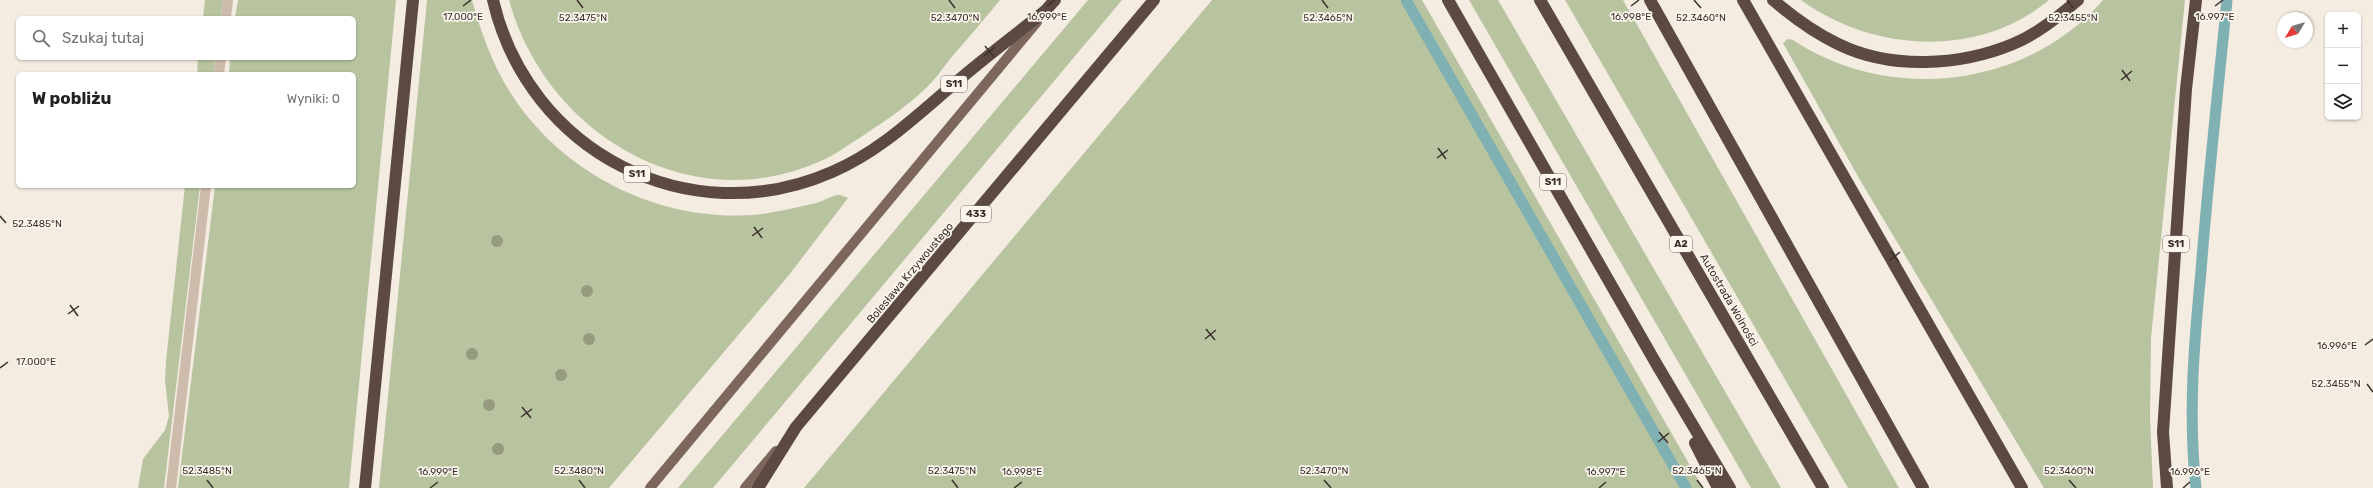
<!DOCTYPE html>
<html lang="pl">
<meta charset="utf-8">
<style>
:root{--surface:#fff;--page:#f6f6f6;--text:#222;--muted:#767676;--line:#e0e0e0}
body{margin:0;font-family:Rubik,sans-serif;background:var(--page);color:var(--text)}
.controls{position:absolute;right:12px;top:12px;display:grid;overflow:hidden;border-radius:6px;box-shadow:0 1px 3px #0004}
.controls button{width:36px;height:36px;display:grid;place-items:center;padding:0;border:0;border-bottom:1px solid var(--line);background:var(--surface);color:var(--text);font:20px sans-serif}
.compass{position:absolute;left:2277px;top:12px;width:36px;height:36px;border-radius:50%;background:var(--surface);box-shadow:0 1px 3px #0004;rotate:232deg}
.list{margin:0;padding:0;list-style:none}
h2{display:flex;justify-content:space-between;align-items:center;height:52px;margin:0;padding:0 16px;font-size:17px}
h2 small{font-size:13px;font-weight:400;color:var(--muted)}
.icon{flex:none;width:22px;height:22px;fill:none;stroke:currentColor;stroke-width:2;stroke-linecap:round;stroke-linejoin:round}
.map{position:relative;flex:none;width:2373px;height:488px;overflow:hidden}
.search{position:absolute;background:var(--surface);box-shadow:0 1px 3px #0004;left:16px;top:16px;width:340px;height:44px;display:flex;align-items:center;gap:10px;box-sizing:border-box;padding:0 14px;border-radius:6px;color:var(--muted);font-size:15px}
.panel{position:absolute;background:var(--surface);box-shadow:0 1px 3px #0004;left:16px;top:72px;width:340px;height:116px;border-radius:6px}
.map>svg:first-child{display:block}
.green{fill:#b8c4a0}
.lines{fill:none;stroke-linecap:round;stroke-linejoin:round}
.stream{stroke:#7fb0b2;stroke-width:11}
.minor{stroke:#cdbbac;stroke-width:10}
.major{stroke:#7d675c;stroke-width:10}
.highway{stroke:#5c4a42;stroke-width:12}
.tree{fill:#969b7f}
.ticks{fill:none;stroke:#3b302b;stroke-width:1.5}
.labels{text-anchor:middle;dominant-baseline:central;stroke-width:3.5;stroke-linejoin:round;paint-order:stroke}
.shield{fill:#fbf5ee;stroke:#756b66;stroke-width:1}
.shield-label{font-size:10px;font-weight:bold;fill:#3b302b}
.street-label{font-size:11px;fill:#3b302b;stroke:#fbf5ee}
.ticks-label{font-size:10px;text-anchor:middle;fill:#3b302b;stroke:#fbf5ee;stroke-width:3.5;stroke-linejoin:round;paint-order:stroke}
</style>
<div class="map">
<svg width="2373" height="488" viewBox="0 0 2373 488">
<rect width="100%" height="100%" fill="#f4ebe1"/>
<!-- green -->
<g class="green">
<polygon points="205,0 223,0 221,18 203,18"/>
<polygon points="238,0 396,0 349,488 178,488 215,186 354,186 354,74 229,74 230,58 354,58 354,18 235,18"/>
<path d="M427,0H472C481,32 492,64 510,92C563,176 664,225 763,214C781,211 799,207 816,203C824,201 832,195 839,195C842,195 845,197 848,198L789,275L609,488H379Z"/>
<path d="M509,0H1000C984,20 967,39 950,59C942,69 935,80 925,89C905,108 882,123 858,139C847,145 837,154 825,159C693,222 546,135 509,0Z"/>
<polygon points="1088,0 1122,0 713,488 678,488"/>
<polygon points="1212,0 1400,0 1681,488 804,488"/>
<polygon points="1409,0 1422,0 1703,488 1690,488"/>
<polygon points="1469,0 1498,0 1781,488 1751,488"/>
<polygon points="1565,0 1623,0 1899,488 1848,488"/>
<path d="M1801,0H2049C1979,59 1872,52 1801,0Z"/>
<path d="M2103,0H2185L2151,338L2150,417L2153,488H2044L1860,180L1783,43L1788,39L1793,40C1889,104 2027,88 2103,0Z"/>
<polygon points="198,58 216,58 214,74 197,74"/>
<polygon points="185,186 200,186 164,488 138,488 143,459 165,430 169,416 165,381 166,361"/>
</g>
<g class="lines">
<!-- stream -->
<g class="stream">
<polyline points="1406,0 1686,488"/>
<path d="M2196,488C2188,416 2194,343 2201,271C2208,180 2218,90 2227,0"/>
</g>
<!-- minor -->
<g class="minor">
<polyline points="226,18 228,0"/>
<polyline points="219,74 221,58"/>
<polyline points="171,488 206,186"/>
</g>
<!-- major -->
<g class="major">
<polyline points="650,488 1037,22"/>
<polyline points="745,488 776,451"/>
</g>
<!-- highway -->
<g class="highway">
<path d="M493,0C528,151 688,235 832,172C879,152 915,117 954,84C984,58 1015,35 1045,11L1055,0"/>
<polyline points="1448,0 1657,365 1730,488"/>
<polyline points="1540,0 1823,488"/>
<polyline points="1650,0 1923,488"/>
<polyline points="1743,0 2022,488"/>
<path d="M1773,0C1793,17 1815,33 1838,44C1891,70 1960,66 2013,44C2037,34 2058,17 2078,0"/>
<polyline points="1695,443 1718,488"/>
<polyline points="365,488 413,0"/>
<polyline points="758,488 796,427 1154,0"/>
<polyline points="2167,488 2163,432 2186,89 2196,0"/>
</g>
</g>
<!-- trees -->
<g class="tree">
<circle cx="497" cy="241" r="6"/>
<circle cx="587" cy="291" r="6"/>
<circle cx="589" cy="339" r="6"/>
<circle cx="472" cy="354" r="6"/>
<circle cx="561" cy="375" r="6"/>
<circle cx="489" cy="405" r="6"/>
<circle cx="498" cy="449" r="6"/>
</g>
<!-- ticks -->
<path class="ticks" d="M577,0L583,8M949,0L955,8M1322,0L1328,8M1694,0L1701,8M2067,0L2073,8M463,6L471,0M1047,6L1055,0M1631,6L1639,0M2215,6L2223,0M985,46L994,57M984,56L995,47M2122,70L2130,81M2121,80L2132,71M1438,148L1446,159M1437,158L1448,150M0,216L6,223M754,227L762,238M752,236L763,228M1890,251L1899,262M1889,261L1900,252M70,305L78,316M68,314L79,306M1206,329L1215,340M1205,339L1216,330M2365,345L2373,339M0,368L8,362M2367,384L2373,392M522,407L531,418M521,417L532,409M1659,432L1668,443M1658,442L1669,433M207,480L213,488M579,480L585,488M952,480L958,488M1324,480L1331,488M1697,480L1703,488M2069,480L2076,488M430,488L438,482M1014,488L1022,482M1599,488L1606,482M2183,488L2190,482"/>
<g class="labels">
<!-- shield labels -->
<g class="shield">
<rect x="941" y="76" width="26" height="16" rx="3"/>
<rect x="624" y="166" width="26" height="16" rx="3"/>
<rect x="1540" y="174" width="26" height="16" rx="3"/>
<rect x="961" y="206" width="30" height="16" rx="3"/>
<rect x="1670" y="236" width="22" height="16" rx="3"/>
<rect x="2163" y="236" width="26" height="16" rx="3"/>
</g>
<g class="shield-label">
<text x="954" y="84">S11</text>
<text x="637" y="174">S11</text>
<text x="1553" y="182">S11</text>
<text x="976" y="214">433</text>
<text x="1681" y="244">A2</text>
<text x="2176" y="244">S11</text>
</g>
<!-- street labels -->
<g class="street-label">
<text transform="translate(910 273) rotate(-50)">Bolesława Krzywoustego</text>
<text transform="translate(1729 300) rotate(60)">Autostrada Wolności</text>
</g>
</g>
<g class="ticks-label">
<text x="463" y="20">17.000°E</text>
<text x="2215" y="20">16.997°E</text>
<text x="1047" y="20">16.999°E</text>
<text x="1631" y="20">16.998°E</text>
<text x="583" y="21">52.3475°N</text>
<text x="955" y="21">52.3470°N</text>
<text x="1328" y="21">52.3465°N</text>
<text x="1701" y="21">52.3460°N</text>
<text x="2073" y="21">52.3455°N</text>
<text x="37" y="227">52.3485°N</text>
<text x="2337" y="349">16.996°E</text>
<text x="36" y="365">17.000°E</text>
<text x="2336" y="387">52.3455°N</text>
<text x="207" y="474">52.3485°N</text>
<text x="579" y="474">52.3480°N</text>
<text x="952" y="474">52.3475°N</text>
<text x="1324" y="474">52.3470°N</text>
<text x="1697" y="474">52.3465°N</text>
<text x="2069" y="474">52.3460°N</text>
<text x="438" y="475">16.999°E</text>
<text x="1022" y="475">16.998°E</text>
<text x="1606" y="475">16.997°E</text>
<text x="2190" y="475">16.996°E</text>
</g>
</svg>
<div class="controls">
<button>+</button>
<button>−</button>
<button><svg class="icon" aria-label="layers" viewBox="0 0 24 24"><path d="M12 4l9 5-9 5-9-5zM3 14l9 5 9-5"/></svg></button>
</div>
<svg class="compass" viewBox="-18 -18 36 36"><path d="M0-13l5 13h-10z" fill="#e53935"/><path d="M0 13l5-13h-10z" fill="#767676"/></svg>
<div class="search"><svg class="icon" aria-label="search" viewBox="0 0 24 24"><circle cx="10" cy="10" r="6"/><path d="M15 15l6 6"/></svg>Szukaj tutaj</div>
<section class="panel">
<h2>W pobliżu<small>Wyniki: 0</small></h2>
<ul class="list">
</ul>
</section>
</div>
